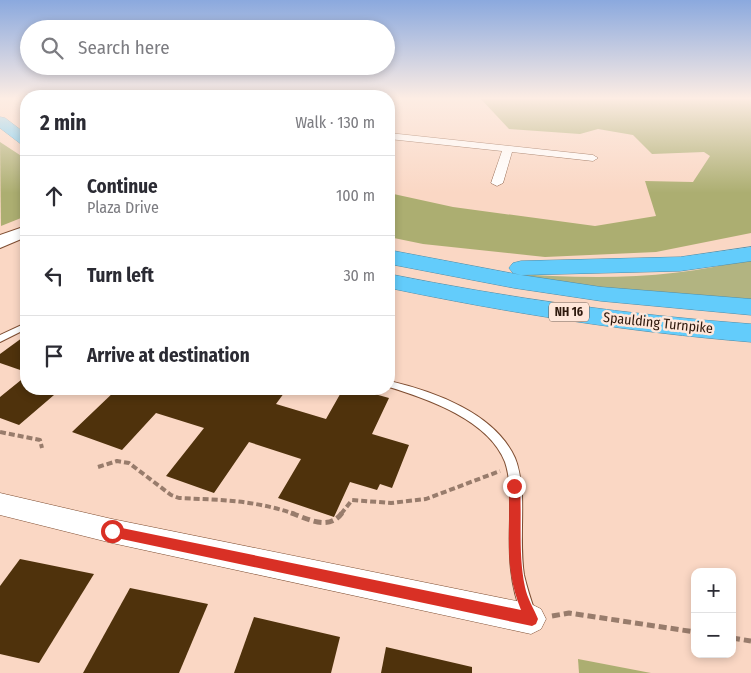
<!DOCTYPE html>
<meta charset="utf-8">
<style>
:root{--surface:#fff;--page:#f2f2f3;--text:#2b2b33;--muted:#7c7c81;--line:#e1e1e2}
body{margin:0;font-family:"Fira Sans Condensed",sans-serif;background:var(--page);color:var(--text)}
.controls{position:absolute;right:15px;bottom:15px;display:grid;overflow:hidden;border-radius:10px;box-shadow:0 2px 8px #0003}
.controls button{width:45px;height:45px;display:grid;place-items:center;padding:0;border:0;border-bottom:1px solid var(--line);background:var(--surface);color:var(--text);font:25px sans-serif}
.stop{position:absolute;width:15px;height:15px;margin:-11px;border:4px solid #d93025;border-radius:50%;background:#fff}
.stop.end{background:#d93025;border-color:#fff;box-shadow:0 1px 5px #0008}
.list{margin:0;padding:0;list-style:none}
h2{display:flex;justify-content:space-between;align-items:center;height:65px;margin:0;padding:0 20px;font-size:21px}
h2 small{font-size:16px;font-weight:400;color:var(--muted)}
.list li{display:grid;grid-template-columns:32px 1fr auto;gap:15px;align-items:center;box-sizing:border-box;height:80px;padding:0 20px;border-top:1px solid var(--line)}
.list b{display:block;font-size:19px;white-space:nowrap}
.list p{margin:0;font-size:16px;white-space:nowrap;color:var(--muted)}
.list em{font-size:16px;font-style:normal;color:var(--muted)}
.icon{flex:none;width:28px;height:28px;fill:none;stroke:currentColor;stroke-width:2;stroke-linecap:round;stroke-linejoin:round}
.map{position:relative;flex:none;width:751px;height:673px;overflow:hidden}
.search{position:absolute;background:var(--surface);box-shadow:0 2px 8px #0003;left:20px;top:20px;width:375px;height:55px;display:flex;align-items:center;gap:12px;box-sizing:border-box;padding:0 18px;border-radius:28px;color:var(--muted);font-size:19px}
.panel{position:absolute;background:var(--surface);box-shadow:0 2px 8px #0003;left:20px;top:90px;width:375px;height:305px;border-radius:20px}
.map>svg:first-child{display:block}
.green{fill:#b2b481}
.forest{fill:#acae71}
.building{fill:#4f320c}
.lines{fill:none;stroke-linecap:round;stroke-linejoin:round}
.lane-casing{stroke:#7e4d31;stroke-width:2}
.street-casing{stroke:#7e4d31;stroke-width:1}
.secondary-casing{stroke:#7e4d31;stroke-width:2}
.highway-casing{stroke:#508da8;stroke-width:1}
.path-far1{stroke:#987c6c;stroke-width:4;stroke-dasharray:6 3;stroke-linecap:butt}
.path{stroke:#987c6c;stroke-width:5;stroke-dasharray:8 4;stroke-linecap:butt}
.lane{fill:#fff;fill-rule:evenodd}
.street{fill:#fff;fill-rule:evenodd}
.secondary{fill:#fff;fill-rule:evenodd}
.highway{fill:#63ccfb;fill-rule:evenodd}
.route{fill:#d93025}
.labels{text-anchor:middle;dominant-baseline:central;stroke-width:5;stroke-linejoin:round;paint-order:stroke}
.shield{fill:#ffe7da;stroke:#6d574a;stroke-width:1}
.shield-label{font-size:12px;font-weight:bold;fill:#2e190d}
.street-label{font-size:14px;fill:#2e190d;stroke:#ffe7da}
</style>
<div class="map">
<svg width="751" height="673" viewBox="0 0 751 673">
<rect width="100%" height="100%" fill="#fad7c4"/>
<!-- green -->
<path class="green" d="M751,258V302L561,283L504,273C585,279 672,281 751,258Z"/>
<!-- forest -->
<g class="forest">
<polygon points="481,99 751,99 751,233 656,252 545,257 423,244 389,237 389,193 453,207 595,226 656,216 645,181 693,182 710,156 704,152 652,154 633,135 598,129 580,134 509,129"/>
<polygon points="0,142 26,159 26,216 1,226"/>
<polygon points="578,659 651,673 579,673"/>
</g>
<!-- building -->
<g class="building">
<polygon points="26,335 26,372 0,363 0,354"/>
<polygon points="26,376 26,389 61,389 19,425 0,418 0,397"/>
<polygon points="117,389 220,389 232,392 235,389 287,389 276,404 326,419 343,389 357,389 389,398 372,434 409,445 392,488 380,484 377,490 350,482 334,517 278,498 301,459 249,442 214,493 166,476 204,428 156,413 122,450 72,432"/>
<polygon points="20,559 94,574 39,663 0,654 0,586"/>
<polygon points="130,588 208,604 179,673 83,673"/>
<polygon points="254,617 340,637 331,673 234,673"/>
<polygon points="386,647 472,667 472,673 381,673"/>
</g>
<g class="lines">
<defs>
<g id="lane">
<polygon points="26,323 26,329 0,342 0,335"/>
<path d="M389,381C433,391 495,413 515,458C520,470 521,483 522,495C523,522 520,549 524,575C527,588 531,600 535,612L533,617L528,619L523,617C509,585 509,553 510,519C510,500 511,480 505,462C489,420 428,399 389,387Z"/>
</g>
<g id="street">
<polygon points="389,133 593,155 598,158 593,161 512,152 503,183 497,186 491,183 502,151 389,139"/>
<polygon points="0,493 112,519 531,604 541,609 546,619 541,629 531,634 112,543 0,515"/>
</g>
<polygon id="secondary" points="26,226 26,237 0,248 0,235"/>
<g id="highway">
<polygon points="0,117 5,118 26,134 26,145 21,144 0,128"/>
<polygon points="751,247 751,261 680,271 521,275 601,287 751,299 751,315 601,301 514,288 389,264 389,250 521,275 513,273 509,268 513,263 521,261 680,257"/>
<path d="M389,274C509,298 629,315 751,324V342C629,332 509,313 389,288Z"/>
</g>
</defs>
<!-- lane casing -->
<use href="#lane" class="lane-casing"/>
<!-- street casing -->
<use href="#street" class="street-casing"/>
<!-- secondary casing -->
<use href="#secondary" class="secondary-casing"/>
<!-- highway casing -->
<use href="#highway" class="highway-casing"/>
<!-- path-far1 -->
<g class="path-far1">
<polyline points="0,432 40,440 42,448"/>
<path d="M98,467L117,461L129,463L171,495L179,498C223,500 253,500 295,514"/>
<polyline points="341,514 352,500 391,503 426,499 500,471"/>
</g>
<!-- path -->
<g class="path">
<path d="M291,513C308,519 329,531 342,513"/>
<polyline points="552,616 569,613 695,632"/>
<polyline points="732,638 751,641"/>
</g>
<!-- lane -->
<use href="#lane" class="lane"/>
<!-- street -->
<use href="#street" class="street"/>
<!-- secondary -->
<use href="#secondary" class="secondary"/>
<!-- highway -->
<use href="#highway" class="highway"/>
</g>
<!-- sky -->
<linearGradient id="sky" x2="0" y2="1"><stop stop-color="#8ba9de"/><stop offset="0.51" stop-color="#fdede4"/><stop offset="1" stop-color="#fdede4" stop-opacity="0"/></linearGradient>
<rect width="751" height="193" fill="url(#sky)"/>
<!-- route -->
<path class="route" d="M514,481L520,486C522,520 518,554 525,587C527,598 534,609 538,619L536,624L532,626L112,537L108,535L106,531L108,527L112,526L521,610C503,566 511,532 509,486Z"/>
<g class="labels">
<!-- shield labels -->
<rect class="shield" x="549" y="302.5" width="40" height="19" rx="4"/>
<g class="shield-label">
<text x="569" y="312">NH 16</text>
</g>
<!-- street labels -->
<g class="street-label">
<text transform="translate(658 323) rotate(6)">Spaulding Turnpike</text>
</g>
</g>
</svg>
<div class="controls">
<button>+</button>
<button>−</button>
</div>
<div class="stop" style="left:112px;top:531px"></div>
<div class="stop end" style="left:514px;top:486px"></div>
<div class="search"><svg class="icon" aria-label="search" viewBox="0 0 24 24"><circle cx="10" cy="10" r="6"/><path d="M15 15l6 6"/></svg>Search here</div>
<section class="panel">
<h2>2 min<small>Walk · 130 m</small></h2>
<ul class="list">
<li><svg class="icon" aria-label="ahead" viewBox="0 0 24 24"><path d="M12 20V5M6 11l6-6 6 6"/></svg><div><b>Continue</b><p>Plaza Drive</p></div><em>100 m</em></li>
<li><svg class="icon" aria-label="left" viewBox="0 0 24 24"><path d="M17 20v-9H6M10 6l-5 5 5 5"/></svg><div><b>Turn left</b></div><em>30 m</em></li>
<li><svg class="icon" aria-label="arrive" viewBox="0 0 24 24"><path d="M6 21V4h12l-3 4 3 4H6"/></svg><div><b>Arrive at destination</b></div></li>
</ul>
</section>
</div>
